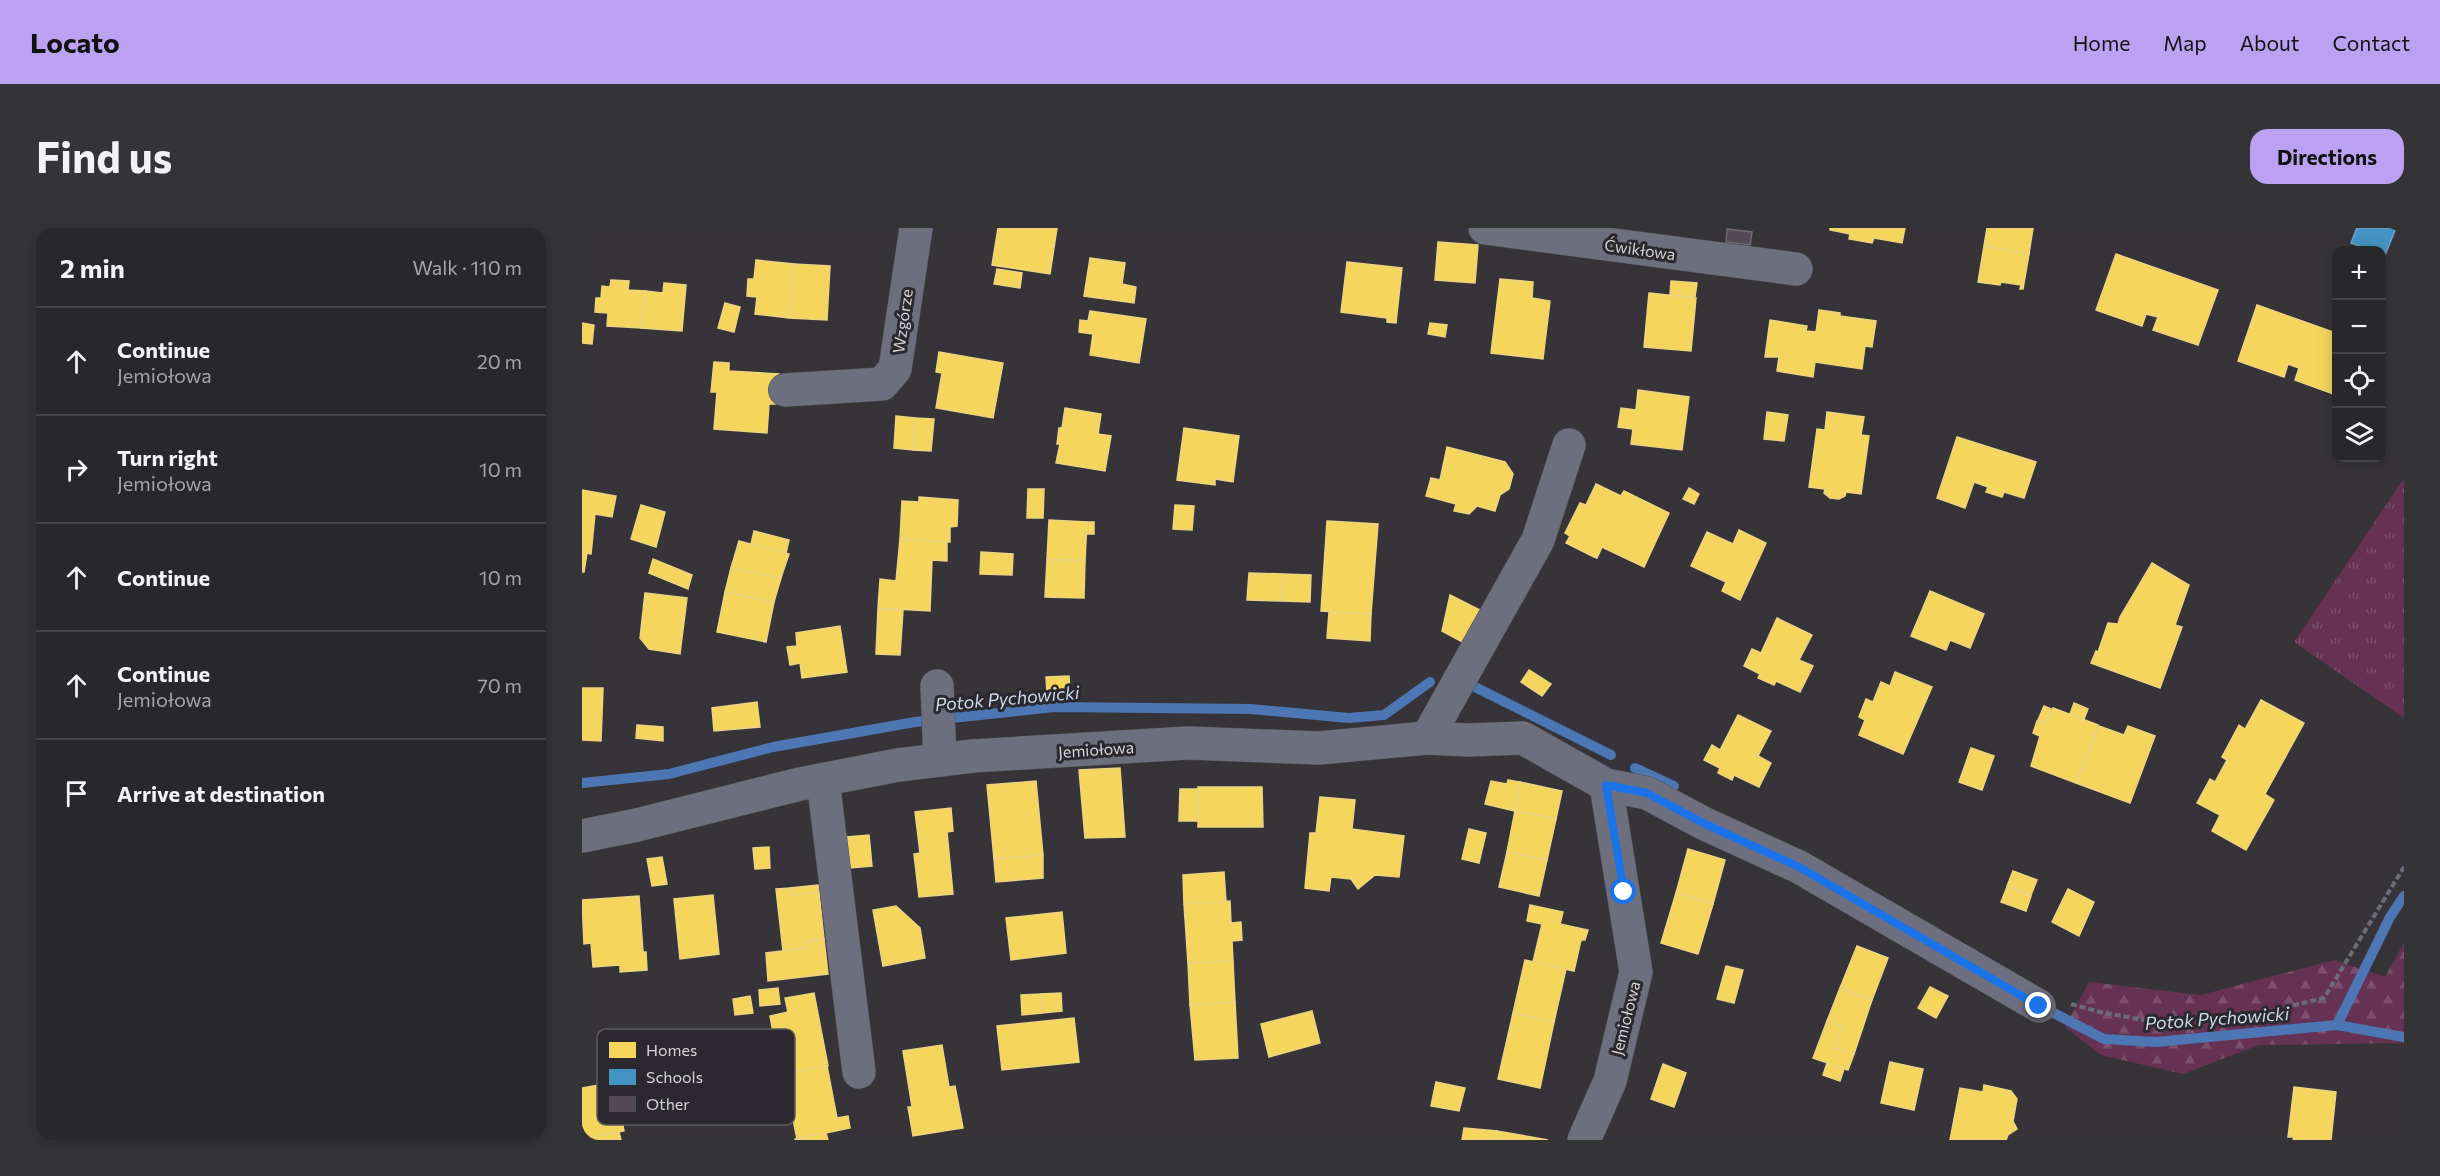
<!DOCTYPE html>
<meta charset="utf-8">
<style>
:root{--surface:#28272a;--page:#343336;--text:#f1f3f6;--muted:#a5a5a8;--line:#444447;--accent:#bca0f2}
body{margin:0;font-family:Commissioner,sans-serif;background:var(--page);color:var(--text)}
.controls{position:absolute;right:18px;top:18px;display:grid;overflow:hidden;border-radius:12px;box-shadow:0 3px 15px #0003}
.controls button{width:54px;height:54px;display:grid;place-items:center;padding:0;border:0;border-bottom:2px solid var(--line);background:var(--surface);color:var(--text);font:30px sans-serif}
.stop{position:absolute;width:18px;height:18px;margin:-14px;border:4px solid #1a73e8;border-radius:50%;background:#fff}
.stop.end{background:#1a73e8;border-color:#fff;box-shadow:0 2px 6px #0008}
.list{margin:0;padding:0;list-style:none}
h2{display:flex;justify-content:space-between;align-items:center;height:78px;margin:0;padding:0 24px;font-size:26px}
h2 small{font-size:20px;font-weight:400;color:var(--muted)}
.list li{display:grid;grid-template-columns:39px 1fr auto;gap:18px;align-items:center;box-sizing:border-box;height:108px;padding:0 24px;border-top:2px solid var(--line)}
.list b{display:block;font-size:22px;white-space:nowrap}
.list p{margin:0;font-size:20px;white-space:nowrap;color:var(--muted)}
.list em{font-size:20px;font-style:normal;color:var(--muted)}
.icon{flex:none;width:33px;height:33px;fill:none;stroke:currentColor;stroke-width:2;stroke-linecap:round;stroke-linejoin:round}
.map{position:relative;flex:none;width:1822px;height:912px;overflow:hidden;border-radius:18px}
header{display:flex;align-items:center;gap:36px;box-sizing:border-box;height:84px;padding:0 30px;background:var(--accent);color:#111}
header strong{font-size:28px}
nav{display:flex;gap:33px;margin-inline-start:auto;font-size:21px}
.intro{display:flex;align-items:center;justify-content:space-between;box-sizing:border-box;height:144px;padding:0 36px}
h1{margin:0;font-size:42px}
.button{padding:15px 27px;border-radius:18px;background:var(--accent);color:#111;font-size:21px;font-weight:700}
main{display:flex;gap:36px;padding:0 36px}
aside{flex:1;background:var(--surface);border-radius:18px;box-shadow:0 3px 15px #0003}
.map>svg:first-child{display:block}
.grass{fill:url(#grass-tufts)}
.forest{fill:url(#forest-firs)}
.homes{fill:#f6d55c;stroke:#ecd481;stroke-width:1.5}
.schools{fill:#4393c3;stroke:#6fa6c9;stroke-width:1.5}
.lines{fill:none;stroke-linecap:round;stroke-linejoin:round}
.stream{stroke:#4d76b4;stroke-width:10}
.building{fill:#544957;stroke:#6e6c6f;stroke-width:1.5}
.minor-casing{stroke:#535154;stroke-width:34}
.path{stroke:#6c6d78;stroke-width:4;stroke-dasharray:6 3;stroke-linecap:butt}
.minor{stroke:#6d6f7f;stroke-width:33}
.route{stroke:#1a73e8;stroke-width:8}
.labels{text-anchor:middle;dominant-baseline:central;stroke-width:6;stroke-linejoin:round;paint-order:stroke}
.street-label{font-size:16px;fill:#d5d3d8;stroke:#2b292f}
.water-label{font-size:18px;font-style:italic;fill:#cddaec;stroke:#2b292f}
.key{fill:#2b292f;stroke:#5e5c62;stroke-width:1.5}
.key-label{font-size:16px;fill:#d5d3d8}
</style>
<header>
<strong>Locato</strong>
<nav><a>Home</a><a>Map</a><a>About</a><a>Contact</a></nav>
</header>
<div class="intro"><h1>Find us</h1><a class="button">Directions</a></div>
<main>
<aside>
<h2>2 min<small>Walk · 110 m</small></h2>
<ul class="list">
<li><svg class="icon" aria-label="ahead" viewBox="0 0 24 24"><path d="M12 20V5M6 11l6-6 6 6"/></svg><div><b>Continue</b><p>Jemiołowa</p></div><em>20 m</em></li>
<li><svg class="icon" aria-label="right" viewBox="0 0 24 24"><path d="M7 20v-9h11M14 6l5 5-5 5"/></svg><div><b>Turn right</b><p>Jemiołowa</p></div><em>10 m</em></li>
<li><svg class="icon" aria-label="ahead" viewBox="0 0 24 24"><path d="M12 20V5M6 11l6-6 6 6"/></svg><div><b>Continue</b></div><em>10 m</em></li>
<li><svg class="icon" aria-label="ahead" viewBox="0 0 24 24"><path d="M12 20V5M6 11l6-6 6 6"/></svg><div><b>Continue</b><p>Jemiołowa</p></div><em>70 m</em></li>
<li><svg class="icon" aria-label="arrive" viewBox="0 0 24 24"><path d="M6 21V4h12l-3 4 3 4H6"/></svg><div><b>Arrive at destination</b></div></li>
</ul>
</aside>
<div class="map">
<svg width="1822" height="912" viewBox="0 0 1822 912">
<defs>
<pattern id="grass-tufts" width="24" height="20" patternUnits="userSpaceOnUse" patternTransform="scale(1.5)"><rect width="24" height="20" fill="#653254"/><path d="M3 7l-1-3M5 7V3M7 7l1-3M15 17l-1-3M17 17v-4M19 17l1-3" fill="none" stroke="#7a4f6c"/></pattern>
<pattern id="forest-firs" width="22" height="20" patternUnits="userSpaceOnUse" patternTransform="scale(1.5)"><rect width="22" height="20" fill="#653254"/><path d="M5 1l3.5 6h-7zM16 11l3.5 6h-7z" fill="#7a4f6c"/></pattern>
</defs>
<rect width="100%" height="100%" fill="#363438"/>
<!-- grass -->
<polygon class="grass" points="1822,250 1822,490 1712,414"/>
<!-- forest -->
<polygon class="forest" points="1822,714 1822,815 1677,817 1601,846 1519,827 1483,799 1507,754 1619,767 1752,732 1803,749"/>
<!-- homes -->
<g class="homes">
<polygon points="416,0 475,0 468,46 410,37"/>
<polygon points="1248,0 1323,0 1320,15 1292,10 1290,15 1267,11 1268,6 1248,2"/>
<polygon points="1405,0 1451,0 1447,26 1402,18"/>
<polygon points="856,14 896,17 893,55 853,52"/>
<polygon points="1402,18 1447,26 1441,61 1438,61 1439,57 1419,54 1418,57 1396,54"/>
<polygon points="1534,26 1636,62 1616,117 1571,102 1576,89 1564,86 1560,98 1514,82"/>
<polygon points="508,30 543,35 540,56 554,59 552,75 502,68"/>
<polygon points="174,32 212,36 207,90 173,86 175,69 165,68 166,51 172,51"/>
<polygon points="765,34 820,40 814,95 805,94 805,90 759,84"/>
<polygon points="212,36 248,38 245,92 207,90"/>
<polygon points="415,41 440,45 438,60 412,56"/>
<polygon points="918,51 951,54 950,70 968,73 961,131 909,125"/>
<polygon points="29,52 47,53 46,62 64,63 59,100 25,98 26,85 13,84 14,70 19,70 20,58 28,59"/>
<polygon points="1089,53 1115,55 1113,69 1088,67"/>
<polygon points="82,55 104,57 100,103 59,100 64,63 81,65"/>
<polygon points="1067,65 1114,70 1109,123 1062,119"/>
<polygon points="143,75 158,79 152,104 136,100"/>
<polygon points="1675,77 1754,105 1754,167 1713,152 1717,140 1706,136 1702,149 1656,133"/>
<polygon points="1237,82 1258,85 1258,88 1294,93 1290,119 1283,118 1280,141 1233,134 1231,149 1195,143 1197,129 1183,129 1188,92 1225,98 1224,103 1234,104"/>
<polygon points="508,83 564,91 557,135 508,127 511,106 497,104 498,92 506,93"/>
<polygon points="0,95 12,97 10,116 0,115"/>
<polygon points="848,95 865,97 863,109 846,106"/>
<polygon points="357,124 421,135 411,190 354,180 360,145 354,144"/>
<polygon points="132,134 147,135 147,143 197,146 195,176 187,176 185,205 132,201 135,164 129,164"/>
<polygon points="1056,162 1107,169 1100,222 1049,216 1051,201 1036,199 1039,180 1054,182"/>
<polygon points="483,180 519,186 516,206 529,208 523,243 474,235 478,216 475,216 477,200 480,200"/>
<polygon points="1185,184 1206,187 1202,213 1182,211"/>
<polygon points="1245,184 1282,189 1279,207 1287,208 1279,266 1264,264 1263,268 1257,271 1248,270 1242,265 1243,261 1227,259 1235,201 1243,202"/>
<polygon points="314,188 333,190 331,222 312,220"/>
<polygon points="333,190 352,191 349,223 331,222"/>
<polygon points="602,200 657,208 651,254 633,251 633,257 595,252"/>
<polygon points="1375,209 1454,234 1442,270 1422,264 1420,269 1404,264 1406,259 1392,254 1383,280 1355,270"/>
<polygon points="865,219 923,234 931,246 927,261 918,267 913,283 895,278 887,286 872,283 874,276 844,268 849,250 858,252"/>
<polygon points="1014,256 1039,268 1042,263 1087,285 1062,339 1020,319 1015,330 1012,329 984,315 988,308 983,305 998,275 1004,277"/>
<polygon points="1107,260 1117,266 1112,276 1101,271"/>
<polygon points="446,261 462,261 461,290 445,290"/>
<polygon points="0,262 34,268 30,289 13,286 9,326 5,325 2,344 0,344"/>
<polygon points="337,269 376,272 375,298 368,299 368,314 318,311 320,273 337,274"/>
<polygon points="59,277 83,284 74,319 49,311"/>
<polygon points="593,277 612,278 610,302 591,301"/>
<polygon points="467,292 505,294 503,332 465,332"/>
<polygon points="745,293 796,296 789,386 739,383"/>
<polygon points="505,294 512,294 512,306 504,306"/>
<polygon points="1157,302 1184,315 1158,372 1140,363 1144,354 1109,338 1125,304 1151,316"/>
<polygon points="172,303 207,312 204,325 169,316"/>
<polygon points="318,311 365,314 365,333 350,332 348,383 296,380 298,351 314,353"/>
<polygon points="157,313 207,326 199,350 149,340"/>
<polygon points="399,324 431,326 430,347 398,346"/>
<polygon points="71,331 110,347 106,361 67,345"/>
<polygon points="465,332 503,332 502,370 463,369"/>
<polygon points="1570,335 1607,357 1593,397 1600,399 1578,460 1509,435 1514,423 1516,424 1526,395 1536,396 1538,389"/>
<polygon points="149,340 199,350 192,374 143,364"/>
<polygon points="667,345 701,346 700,373 665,372"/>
<polygon points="701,346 729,347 728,374 700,373"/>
<polygon points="1348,363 1402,386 1388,420 1368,412 1364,422 1329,408"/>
<polygon points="143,364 192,374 184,414 135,404"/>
<polygon points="63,365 105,370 98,426 67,421 58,410"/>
<polygon points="868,367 902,384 886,417 860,403"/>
<polygon points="296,381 321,382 318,427 294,426"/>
<polygon points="747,384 789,386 788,413 745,410"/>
<polygon points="1195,390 1230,407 1217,432 1231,438 1218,464 1194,453 1192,457 1176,450 1178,446 1162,438 1170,421 1179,425"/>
<polygon points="258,398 265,444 220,450 218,435 208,437 205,419 215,418 214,405"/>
<polygon points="947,442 969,456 960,468 939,454"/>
<polygon points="1313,444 1350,459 1321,526 1277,507 1283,492 1277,489 1284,471 1291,474 1299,454 1308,458"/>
<polygon points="487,448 488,465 465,466 464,449"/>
<polygon points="0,460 21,460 19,513 0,512"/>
<polygon points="1679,472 1722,495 1683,566 1692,572 1664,622 1630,603 1638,587 1615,575 1628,551 1633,554 1645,532 1640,529 1657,497 1663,501"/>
<polygon points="175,474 178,499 132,503 130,480"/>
<polygon points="1492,475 1506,481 1502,491 1488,486"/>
<polygon points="1462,478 1469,481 1464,496 1456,492"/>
<polygon points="1471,480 1516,497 1494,555 1449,538 1458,508 1451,505 1455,493 1464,496"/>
<polygon points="1156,487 1189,503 1176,528 1189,535 1177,559 1152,547 1150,552 1136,545 1138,540 1122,532 1130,517 1138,522"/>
<polygon points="55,497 81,499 81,513 54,510"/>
<polygon points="1517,498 1542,507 1546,498 1573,508 1548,575 1494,555"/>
<polygon points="1389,520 1412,528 1400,562 1377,554"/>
<polygon points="538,540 543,609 503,610 497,542"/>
<polygon points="926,552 938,554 933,583 903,576 909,553 925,556"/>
<polygon points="454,553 461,627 412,631 405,557"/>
<polygon points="938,554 980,563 974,591 933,583"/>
<polygon points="616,559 680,559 681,599 616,599"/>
<polygon points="598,561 616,561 616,593 597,593"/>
<polygon points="738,569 773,572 770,601 822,608 817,649 793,647 776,661 769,651 749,649 747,663 723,660 728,605 734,605"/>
<polygon points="369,580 371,603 365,604 371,666 337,669 332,626 338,625 333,584"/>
<polygon points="933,583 974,591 965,632 925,624"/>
<polygon points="887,601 904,605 897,635 880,631"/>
<polygon points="287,607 290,638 268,640 265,609"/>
<polygon points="187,619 188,640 173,641 171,620"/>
<polygon points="1106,621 1143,632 1131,676 1094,665"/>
<polygon points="925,624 965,632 957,668 917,659"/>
<polygon points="461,627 461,650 414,654 412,631"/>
<polygon points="80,629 85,656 70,658 65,631"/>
<polygon points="1431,643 1455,652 1449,667 1425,658"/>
<polygon points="642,644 644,674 602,676 601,647"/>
<polygon points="236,657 237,664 209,667 208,660"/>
<polygon points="1425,659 1449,668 1444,683 1419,674"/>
<polygon points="208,660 209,667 237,664 242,711 223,714 224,720 201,723 194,661"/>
<polygon points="1486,661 1512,674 1497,708 1470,694"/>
<polygon points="1094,665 1131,676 1116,726 1079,715"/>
<polygon points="131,667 137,726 98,731 92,671"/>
<polygon points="57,668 61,724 64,724 65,742 38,744 38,737 11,739 9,715 2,716 0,672"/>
<polygon points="648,673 649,695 659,694 660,712 650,713 651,733 606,735 602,676"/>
<polygon points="948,677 981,684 978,696 1006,702 1003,712 999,712 992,743 951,734 960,696 945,693"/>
<polygon points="314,678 338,700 343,730 301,738 291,682"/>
<polygon points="480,684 484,725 429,732 424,690"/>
<polygon points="242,711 246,746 186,753 184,725 224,720 223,714"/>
<polygon points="1275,718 1306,730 1290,772 1258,760"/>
<polygon points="943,732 984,741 972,794 931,785"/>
<polygon points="651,733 653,774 608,777 606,735"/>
<polygon points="1144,738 1161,742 1152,775 1135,771"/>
<polygon points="1348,759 1366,768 1354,790 1336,780"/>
<polygon points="196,760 198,776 178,778 177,762"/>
<polygon points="1258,760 1290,772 1272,826 1252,820 1260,798 1245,793"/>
<polygon points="232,765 246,838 199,847 188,788 206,784 203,770"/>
<polygon points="479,765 480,783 460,785 459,766"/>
<polygon points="459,766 460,785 440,787 439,767"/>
<polygon points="168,768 171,785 153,787 151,771"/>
<polygon points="653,774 656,830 613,832 608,777"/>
<polygon points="730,783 738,815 687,829 679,796"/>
<polygon points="931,785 972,794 958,860 916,851"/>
<polygon points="492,790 497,834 420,842 415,798"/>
<polygon points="1245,793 1260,798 1252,820 1272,826 1266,842 1231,830"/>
<polygon points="360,817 367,859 373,858 381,900 331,908 326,879 330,879 321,823"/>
<polygon points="1308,834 1341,841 1332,882 1299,875"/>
<polygon points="1245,835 1262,841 1258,853 1241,847"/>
<polygon points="1081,836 1104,845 1092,879 1069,871"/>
<polygon points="245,838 255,890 266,888 268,900 215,911 202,846"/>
<polygon points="33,854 42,903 0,911 0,860"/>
<polygon points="854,854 883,860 877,883 849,878"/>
<polygon points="1402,857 1429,863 1435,871 1431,893 1435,901 1426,907 1424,912 1368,912 1378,860 1401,864"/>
<polygon points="1712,859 1754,864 1749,912 1711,912 1712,909 1706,909"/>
<polygon points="882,900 915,903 914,912 880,912"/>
<polygon points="915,903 966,912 914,912"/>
<polygon points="37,904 39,912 0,912 0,911"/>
<polygon points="244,905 246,912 213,912 213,911"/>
</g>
<!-- schools -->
<polygon class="schools" points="1775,0 1814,0 1803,27 1800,26 1800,22 1790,22 1769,15"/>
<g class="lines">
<!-- stream -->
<g class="stream">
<polyline points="893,459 1029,527"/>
<polyline points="1053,540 1092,558"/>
<polyline points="0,555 87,546 191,519 333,494 472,479 669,481 767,490 802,487 848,454"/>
<polyline points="1460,779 1522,811 1574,814 1755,797 1822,809"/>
<polyline points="1755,797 1808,689 1822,668"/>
</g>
</g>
<!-- building -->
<polygon class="building" points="1145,1 1170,4 1168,17 1144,14"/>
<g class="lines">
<defs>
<g id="minor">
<polyline points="903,0 1214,41"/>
<polyline points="203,162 300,156 313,141 334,0"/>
<polyline points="355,458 358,532"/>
<polyline points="845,510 956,312 987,217"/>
<polyline points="241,552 277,844"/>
<polyline points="1024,557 1065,565 1121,595 1217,639 1457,778"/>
<polyline points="0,608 55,597 218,556 316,537 391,528 606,515 737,520 845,510 886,512 941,510 1024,557 1054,744 1028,853 1002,912"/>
</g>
</defs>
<!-- minor casing -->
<use href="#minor" class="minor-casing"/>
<!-- path -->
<polyline class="path" points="1489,776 1518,784 1567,793 1679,785 1742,770 1822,639"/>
<!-- minor -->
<use href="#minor" class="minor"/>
</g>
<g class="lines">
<!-- route -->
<polyline class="route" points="1042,664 1024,557 1065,565 1121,595 1217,639 1457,778"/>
</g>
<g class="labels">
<!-- street labels -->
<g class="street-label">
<text transform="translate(1058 21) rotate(8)">Ćwikłowa</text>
<text transform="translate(320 93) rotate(-82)">Wzgórze</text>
<text transform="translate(514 521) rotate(-4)">Jemiołowa</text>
<text transform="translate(1043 790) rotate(-76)">Jemiołowa</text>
</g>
<!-- water labels -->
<g class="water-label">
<text transform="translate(425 470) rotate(-5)">Potok Pychowicki</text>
<text transform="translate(1635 790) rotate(-4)">Potok Pychowicki</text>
</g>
</g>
<!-- legend -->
<rect x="15" y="801" width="198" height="96" rx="9" class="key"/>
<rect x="27" y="814" width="27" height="16" fill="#f6d55c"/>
<rect x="27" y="841" width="27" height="16" fill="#4393c3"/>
<rect x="27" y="868" width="27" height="16" fill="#544957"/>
<g class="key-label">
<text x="64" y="828">Homes</text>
<text x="64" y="855">Schools</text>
<text x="64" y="882">Other</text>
</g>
</svg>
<div class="controls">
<button>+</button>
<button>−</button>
<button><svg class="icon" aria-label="locate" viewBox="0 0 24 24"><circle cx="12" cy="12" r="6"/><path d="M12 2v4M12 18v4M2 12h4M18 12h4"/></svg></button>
<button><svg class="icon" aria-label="layers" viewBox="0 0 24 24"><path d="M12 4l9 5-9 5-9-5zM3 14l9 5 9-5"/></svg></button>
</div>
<div class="stop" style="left:1042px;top:664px"></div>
<div class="stop end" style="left:1457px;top:778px"></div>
</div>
</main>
